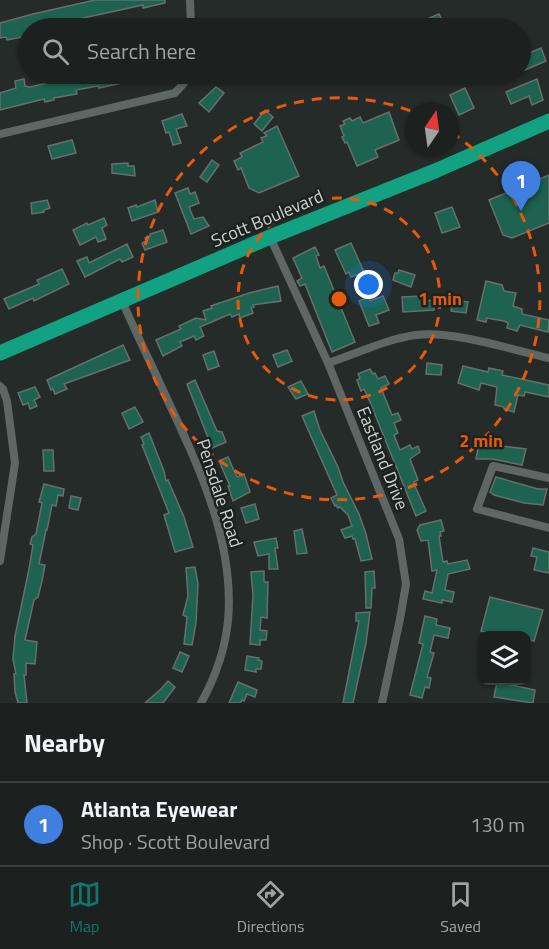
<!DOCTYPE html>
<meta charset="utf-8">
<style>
:root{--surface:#1c201f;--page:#252828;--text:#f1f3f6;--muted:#a0a3a4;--line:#3a3e3d;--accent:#0f766e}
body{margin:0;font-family:"Titillium Web",sans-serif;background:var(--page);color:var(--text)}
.controls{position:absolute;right:18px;bottom:18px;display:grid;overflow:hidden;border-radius:12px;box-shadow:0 2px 4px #0004}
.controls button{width:54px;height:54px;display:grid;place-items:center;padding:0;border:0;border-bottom:2px solid var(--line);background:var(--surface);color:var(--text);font:30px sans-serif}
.compass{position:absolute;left:405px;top:102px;width:54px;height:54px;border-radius:50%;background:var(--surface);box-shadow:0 2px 4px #0004;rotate:13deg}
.you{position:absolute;left:369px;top:285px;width:21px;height:21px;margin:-15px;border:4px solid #fff;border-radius:50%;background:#1a73e8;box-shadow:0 0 0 9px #1a73e833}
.badge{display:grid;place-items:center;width:39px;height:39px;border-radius:50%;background:var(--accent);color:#fff;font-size:20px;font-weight:700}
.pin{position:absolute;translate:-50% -50px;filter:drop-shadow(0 2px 3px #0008)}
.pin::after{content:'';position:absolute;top:32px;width:21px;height:18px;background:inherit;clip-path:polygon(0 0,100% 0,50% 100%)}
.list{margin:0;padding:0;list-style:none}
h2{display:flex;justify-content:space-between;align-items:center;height:78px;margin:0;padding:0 24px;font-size:26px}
h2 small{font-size:20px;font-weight:400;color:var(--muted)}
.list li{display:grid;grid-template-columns:39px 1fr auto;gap:18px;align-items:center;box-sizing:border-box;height:84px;padding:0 24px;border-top:2px solid var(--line)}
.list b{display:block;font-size:22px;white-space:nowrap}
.list p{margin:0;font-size:20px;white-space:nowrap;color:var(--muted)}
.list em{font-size:20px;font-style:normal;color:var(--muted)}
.icon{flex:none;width:33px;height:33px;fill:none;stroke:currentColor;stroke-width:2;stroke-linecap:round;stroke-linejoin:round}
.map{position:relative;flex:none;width:549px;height:703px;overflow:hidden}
.search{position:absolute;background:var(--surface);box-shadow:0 2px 4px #0004;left:18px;right:18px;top:18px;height:66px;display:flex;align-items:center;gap:15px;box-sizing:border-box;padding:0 21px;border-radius:33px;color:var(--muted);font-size:22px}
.sheet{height:162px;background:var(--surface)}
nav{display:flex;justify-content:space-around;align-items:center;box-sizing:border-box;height:84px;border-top:2px solid var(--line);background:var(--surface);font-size:16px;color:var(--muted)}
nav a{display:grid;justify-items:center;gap:3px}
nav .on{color:var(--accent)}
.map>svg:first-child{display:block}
.building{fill:#1d634f;stroke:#676f6c;stroke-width:1.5}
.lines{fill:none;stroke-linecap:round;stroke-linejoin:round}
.street{stroke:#5f6764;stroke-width:8}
.highway{stroke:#13a281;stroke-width:15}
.ring{fill:none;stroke:#e8590c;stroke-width:3;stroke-dasharray:10 8}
.labels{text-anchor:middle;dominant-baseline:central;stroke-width:5;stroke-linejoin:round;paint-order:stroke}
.street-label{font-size:18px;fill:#ced2d1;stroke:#1b221f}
.centre{fill:#e8590c;stroke:#1b221f;stroke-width:3}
.ring-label{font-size:18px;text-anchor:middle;font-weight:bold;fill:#e8590c;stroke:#1b221f;stroke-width:5;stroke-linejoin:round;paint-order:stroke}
</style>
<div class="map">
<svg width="549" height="703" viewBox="0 0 549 703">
<rect width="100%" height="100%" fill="#252b29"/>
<!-- building -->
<g class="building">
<polygon points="95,0 165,0 165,3 143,8 143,5 69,21 71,27 63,28 63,26 58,27 58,25 45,28 28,28 28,36 7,40 6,37 0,38 0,23 33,14"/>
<polygon points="439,14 446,28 406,28"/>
<polygon points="541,48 546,61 520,72 520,57"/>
<polygon points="88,74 134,74 136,80 99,88 99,86 92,87 76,90 77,94 54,98 54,100 45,102 44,99 0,110 0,93 16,88 15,81 24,79 25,86 30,87 47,83 46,77 52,76 55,75 56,81"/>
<polygon points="476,74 518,74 499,82 476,76"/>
<polygon points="537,79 543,100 532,105 529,96 511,104 506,92"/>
<polygon points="216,87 224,93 209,112 199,103"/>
<polygon points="465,88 474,108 459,115 450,95"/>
<polygon points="265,110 273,117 262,131 254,124"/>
<polygon points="389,112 399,140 375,150 378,157 357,166 347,142 345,143 342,137 344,136 340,126 345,124 343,121 350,118 352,121 360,117 363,123"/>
<polygon points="182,114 187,126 176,129 181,143 173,145 169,132 166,133 162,121"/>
<polygon points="277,126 299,176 259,193 249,188 241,168 238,170 234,161 242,157 240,153 263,142 261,138 267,136 264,133"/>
<polygon points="72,140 76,153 52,159 48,146"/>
<polygon points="212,160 219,165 207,182 200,177"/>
<polygon points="128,163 128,166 134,166 135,176 112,173 112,164"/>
<polygon points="549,175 549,223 512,238 503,235 489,200"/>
<polygon points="188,188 190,194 195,192 199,203 189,207 194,219 203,217 209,226 191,234 175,193"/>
<polygon points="47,200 50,208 44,210 44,212 32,214 31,203"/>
<polygon points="155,200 158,212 132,221 128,208 136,205 137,207"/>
<polygon points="452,207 460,227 442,233 435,213"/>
<polygon points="104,218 107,225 102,228 106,239 98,242 96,237 80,245 73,230 87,223 88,225"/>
<polygon points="163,230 167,242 145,250 142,243 146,241 145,238 150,236 150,234"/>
<polygon points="351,243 364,272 351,277 349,272 346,274 335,250"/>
<polygon points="127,244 133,257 122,262 120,259 85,277 77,261 87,257 89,263"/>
<polygon points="315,247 319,255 316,256 320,268 324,266 355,342 332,352 305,284 300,286 297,281 302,278 293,258"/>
<polygon points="62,269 69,284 34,301 33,298 9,309 4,299 39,284 37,280"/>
<polygon points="399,270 415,275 411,287 393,280 395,273 398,273"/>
<polygon points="486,281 502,285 504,291 516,293 513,306 522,309 522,314 549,320 548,332 520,325 517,331 507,328 508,323 504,321 487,318 486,322 477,320"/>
<polygon points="278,286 281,301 253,305 254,307 251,308 253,313 240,318 239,314 232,317 230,314 200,327 204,336 196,340 194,336 180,342 182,346 163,356 156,340 181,329 179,326 196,318 206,320 203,311 212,308 211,306 249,293"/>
<polygon points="383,296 389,310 376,315 379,323 369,326 359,301 369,297 370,301"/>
<polygon points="422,296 422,301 434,300 434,310 403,312 402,297"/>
<polygon points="453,300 468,302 466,313 451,311"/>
<polygon points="123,345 130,360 64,384 67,389 55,394 53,389 51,390 47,380"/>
<polygon points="287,350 292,361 278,367 273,355"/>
<polygon points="214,351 219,366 208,370 203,355"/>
<polygon points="427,363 442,365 441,375 426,374"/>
<polygon points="463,366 488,372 489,368 503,371 502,375 549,385 549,397 525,392 524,396 518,395 514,412 504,409 504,407 495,405 497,387 481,383 479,390 458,383"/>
<polygon points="370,369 373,374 375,373 378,379 385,376 389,384 381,388 392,415 398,413 401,420 394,423 398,433 394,435 400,450 410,445 412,449 418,446 420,452 410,459 418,480 414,482 415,486 426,511 416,516 370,402 364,389 361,391 357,380 360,378 358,374"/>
<polygon points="195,380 217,431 222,432 226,442 212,448 187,384"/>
<polygon points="301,381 308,394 296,399 288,387"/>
<polygon points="35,387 40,397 34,400 37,406 30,409 28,403 23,405 18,393"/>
<polygon points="135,407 143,422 129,429 122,413"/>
<polygon points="314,411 320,430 338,467 343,482 359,514 366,534 372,559 361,561 355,539 353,539 352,536 345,538 341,530 352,526 348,515 340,507 338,508 336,505 335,506 331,498 337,495 302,416"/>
<polygon points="149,433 164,471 166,481 168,480 184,517 193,547 175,552 164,515 169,513 142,445 144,444 141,437"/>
<polygon points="479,443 526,449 522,465 492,459 476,459"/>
<polygon points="43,450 53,450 54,471 44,471"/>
<polygon points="228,457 237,477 244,474 250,492 233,501 228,486 230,486 219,461"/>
<polygon points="496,477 538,489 547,489 543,505 524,503 494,495 490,492"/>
<polygon points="44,484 64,489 63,496 58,495 56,506 52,505 47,530 46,530 39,564 45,565 42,581 38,597 34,600 25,640 37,642 35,664 26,663 26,675 24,675 27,703 18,703 15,692 14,674 16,674 13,659 15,636 29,569 33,545 30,544 32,537 36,534 42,503 39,502"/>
<polygon points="71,496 81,498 78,510 69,508"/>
<polygon points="255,504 259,519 246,523 241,508"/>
<polygon points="441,520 444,531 440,532 441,536 439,536 443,562 447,561 448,564 467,560 470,569 448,574 445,590 454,592 452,602 442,600 442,603 423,599 425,591 432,593 437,570 432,571 428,540 421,541 417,530 420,525"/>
<polygon points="302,529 307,553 297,554 294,531"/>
<polygon points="276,538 278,548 275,548 278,569 269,569 269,554 258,556 254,542"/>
<polygon points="533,548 549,552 549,573 534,570 537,557 531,556"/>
<polygon points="195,567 198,584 196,623 192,645 184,644 187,617 183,615 188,596 186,568"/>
<polygon points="264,571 264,582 268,582 267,618 261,617 260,630 267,631 266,640 260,640 260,645 250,644 253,595 251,572"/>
<polygon points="374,571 375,588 372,588 371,608 366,608 365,572"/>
<polygon points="490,597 543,610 534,641 526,639 526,636 497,636 481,631"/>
<polygon points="370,612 366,643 353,703 343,703 359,621 356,621 356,613"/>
<polygon points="425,616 437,619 436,625 450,628 448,638 434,635 430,652 434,653 427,677 431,678 429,688 425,687 422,698 410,695 423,644 419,643"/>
<polygon points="180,652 189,656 182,672 173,668"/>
<polygon points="247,656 259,658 258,660 262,661 261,669 256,669 256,672 245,670"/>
<polygon points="168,681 175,687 163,703 145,703 161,689"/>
<polygon points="238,682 257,690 255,697 247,694 244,701 242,700 240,703 229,703"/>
<polygon points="497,682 535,690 533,703 494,697"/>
</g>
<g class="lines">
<!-- street -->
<g class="street">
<polyline points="190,0 191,28"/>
<polyline points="0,134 175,93 184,83 189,74"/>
<polyline points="270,237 328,363 399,539 406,584 400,619 382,703"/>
<path d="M122,301C137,335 153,368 168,401C200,469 235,544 228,621C225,649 215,678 201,703"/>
<path d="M328,363C356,354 386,339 416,335C452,330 513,350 549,358"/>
<polyline points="0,386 3,389 7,401 15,463 0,561"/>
<polyline points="549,478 493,466 477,509 549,528"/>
</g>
<!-- highway -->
<polyline class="highway" points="0,353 270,237 435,171 549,121"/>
</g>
<!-- distance rings -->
<g class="ring">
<circle cx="339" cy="299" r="101"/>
<path d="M451 132A201 201 0 1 1 413 112"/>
</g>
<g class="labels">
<!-- street labels -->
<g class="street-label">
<text transform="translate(267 218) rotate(-23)">Scott Boulevard</text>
<text transform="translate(383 458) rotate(68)">Eastland Drive</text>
<text transform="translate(220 493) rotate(72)">Pensdale Road</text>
</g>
</g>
<circle cx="339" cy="299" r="9" class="centre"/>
<g class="ring-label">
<text x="440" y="305">1 min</text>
<text x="481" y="447">2 min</text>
</g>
</svg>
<div class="controls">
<button><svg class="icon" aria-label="layers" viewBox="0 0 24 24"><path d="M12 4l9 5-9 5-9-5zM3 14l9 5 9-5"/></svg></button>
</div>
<svg class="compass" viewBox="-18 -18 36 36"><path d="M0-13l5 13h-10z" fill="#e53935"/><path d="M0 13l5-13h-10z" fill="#a0a3a4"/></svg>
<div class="you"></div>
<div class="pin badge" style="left:521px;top:211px;background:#3f7fe0">1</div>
<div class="search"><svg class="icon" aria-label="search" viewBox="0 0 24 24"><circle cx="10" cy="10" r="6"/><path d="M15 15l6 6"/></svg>Search here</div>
</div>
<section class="sheet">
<h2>Nearby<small></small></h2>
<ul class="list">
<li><span class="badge" style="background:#3f7fe0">1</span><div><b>Atlanta Eyewear</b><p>Shop · Scott Boulevard</p></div><em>130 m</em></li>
</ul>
</section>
<nav>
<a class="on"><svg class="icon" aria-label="map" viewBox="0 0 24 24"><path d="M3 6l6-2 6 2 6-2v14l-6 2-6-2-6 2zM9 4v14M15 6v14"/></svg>Map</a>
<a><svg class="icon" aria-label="directions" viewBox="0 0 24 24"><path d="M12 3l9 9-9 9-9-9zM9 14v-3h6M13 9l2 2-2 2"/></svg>Directions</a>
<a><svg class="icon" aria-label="saved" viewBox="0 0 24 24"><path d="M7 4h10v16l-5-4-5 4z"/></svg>Saved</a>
</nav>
